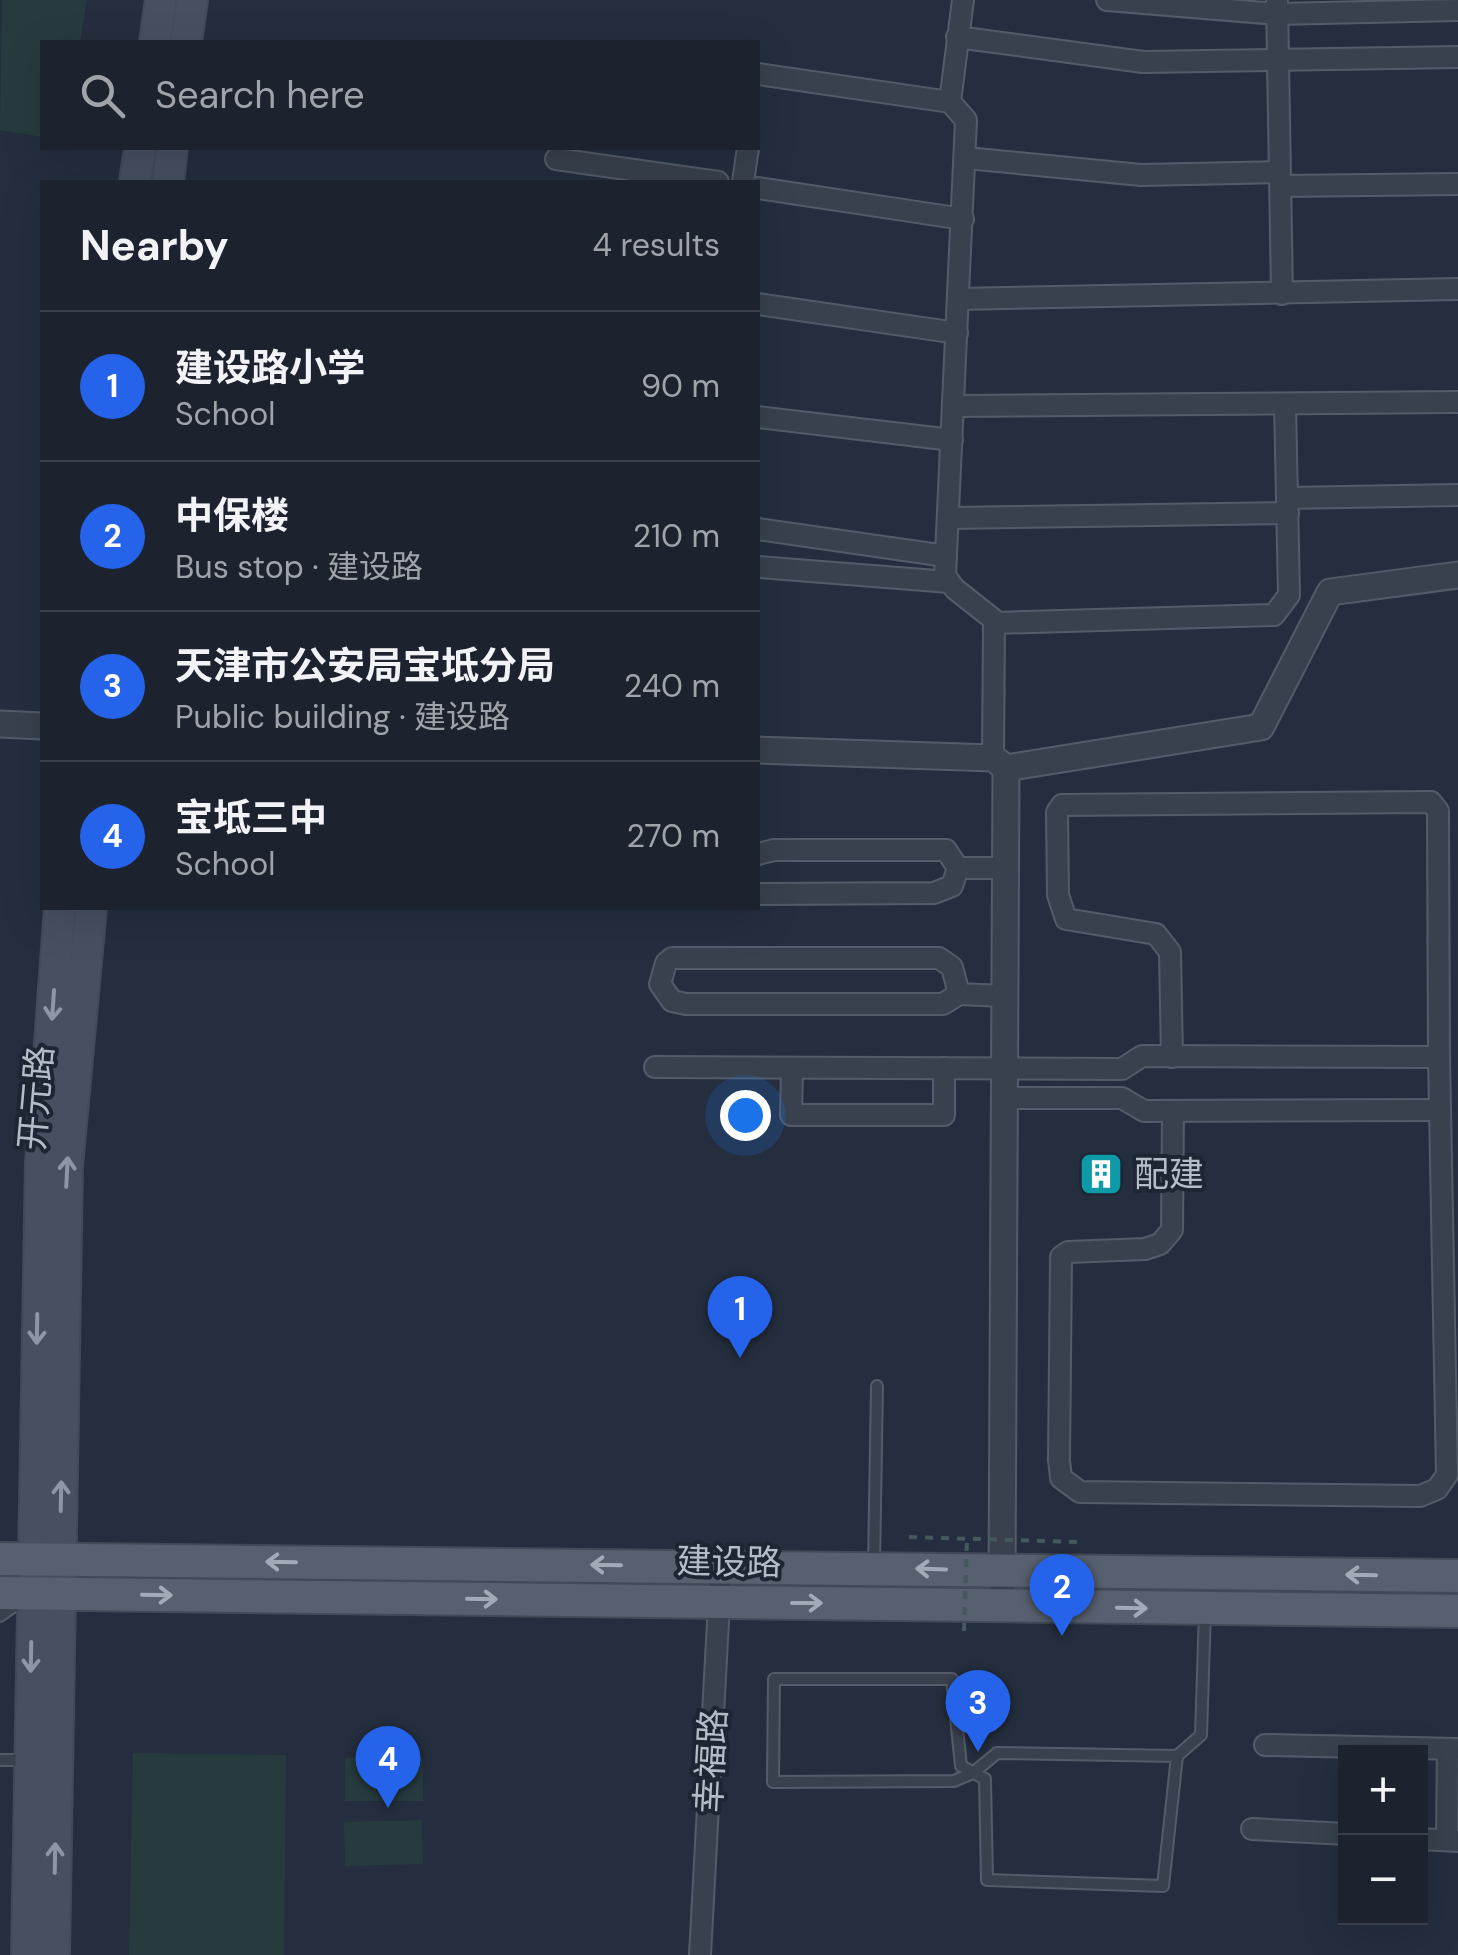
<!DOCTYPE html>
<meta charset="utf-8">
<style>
:root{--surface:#1c222e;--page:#252a36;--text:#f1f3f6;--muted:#a0a4aa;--line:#3a3f4a;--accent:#2563eb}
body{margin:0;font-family:"DM Sans","Noto Sans SC",sans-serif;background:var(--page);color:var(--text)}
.controls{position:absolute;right:30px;bottom:30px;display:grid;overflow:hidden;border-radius:0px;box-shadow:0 10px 40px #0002}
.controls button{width:90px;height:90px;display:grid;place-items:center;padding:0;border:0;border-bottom:2px solid var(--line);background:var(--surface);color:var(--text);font:50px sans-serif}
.you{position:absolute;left:745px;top:1115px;width:35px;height:35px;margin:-25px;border:8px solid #fff;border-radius:50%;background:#1a73e8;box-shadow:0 0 0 15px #1a73e833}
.badge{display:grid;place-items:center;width:65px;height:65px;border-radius:50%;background:var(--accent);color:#fff;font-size:32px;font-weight:700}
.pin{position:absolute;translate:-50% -82px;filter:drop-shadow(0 2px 5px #0008)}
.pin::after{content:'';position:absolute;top:52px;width:35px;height:30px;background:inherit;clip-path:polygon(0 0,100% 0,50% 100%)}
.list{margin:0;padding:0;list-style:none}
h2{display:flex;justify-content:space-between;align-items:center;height:130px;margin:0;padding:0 40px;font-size:42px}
h2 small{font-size:32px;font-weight:400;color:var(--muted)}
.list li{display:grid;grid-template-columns:65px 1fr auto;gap:30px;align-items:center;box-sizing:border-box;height:150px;padding:0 40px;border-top:2px solid var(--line)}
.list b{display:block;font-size:38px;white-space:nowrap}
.list p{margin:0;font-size:32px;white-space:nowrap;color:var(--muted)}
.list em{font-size:32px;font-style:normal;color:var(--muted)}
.icon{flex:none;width:55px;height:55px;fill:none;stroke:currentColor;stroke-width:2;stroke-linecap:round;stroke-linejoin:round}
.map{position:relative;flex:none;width:1458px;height:1955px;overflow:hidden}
.search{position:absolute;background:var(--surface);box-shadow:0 10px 40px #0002;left:40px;top:40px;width:720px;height:110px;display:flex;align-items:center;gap:25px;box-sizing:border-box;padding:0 35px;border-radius:0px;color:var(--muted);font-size:38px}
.panel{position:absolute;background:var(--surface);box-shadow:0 10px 40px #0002;left:40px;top:180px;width:720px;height:730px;border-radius:0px}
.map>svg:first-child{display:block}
.park{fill:#273b3f}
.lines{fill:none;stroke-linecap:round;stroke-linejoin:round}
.service-casing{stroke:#545c69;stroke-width:14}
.minor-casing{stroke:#545c69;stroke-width:24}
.tertiary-casing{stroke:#545c69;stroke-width:29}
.secondary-casing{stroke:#424a57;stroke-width:34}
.primary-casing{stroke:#424a57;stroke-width:36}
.service{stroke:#39414e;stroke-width:10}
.minor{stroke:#39414e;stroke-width:20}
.tertiary{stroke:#39414e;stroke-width:25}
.secondary{stroke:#475061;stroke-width:30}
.primary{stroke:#57606e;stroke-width:32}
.path-bridge{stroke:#45585c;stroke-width:4;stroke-dasharray:8 8;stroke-linecap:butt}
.oneway{stroke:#8e96a5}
.oneway2{stroke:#a2aab7}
.labels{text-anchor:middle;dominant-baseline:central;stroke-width:8;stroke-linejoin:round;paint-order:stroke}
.street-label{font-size:35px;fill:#b5bcc9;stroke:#1e2633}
.poi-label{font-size:35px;fill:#b5bcc9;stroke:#1e2633;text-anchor:start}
</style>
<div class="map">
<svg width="1458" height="1955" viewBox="0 0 1458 1955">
<rect width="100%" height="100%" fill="#252e3e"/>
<!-- park -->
<g class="park">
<polygon points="2,0 87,0 80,42 42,42 42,137 0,130"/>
<polygon points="133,1753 286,1755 284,1955 129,1955"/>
<polygon points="423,1757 423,1801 345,1801 345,1758"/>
<polygon points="422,1820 423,1864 345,1866 344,1822"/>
</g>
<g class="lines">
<defs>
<g id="service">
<polyline points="874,1565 877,1386"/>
<polyline points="0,1616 20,1602"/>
<polyline points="1177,1756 997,1753 973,1773 954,1781 773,1782 774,1679 952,1679 961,1766 985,1779 987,1880 1163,1886 1177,1756 1201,1735 1205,1610"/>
<polyline points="0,1760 29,1760"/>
</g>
<g id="minor">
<polyline points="1107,0 1277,14 1458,10"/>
<polyline points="1277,2 1282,294"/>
<polyline points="957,37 1143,62 1458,57"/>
<polyline points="758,74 950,102 966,120 945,576 955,589 998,623"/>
<polyline points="950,102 963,0"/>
<polyline points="966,158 1141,175 1278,172"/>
<polyline points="556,159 718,182"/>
<polyline points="743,182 748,148"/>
<polyline points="1282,186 1458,184"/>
<polyline points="758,188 963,219"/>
<polyline points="959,299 1458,289"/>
<polyline points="758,304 957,333"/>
<polyline points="954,406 1458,402"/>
<polyline points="758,417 952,440"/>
<polyline points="1287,498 1458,495"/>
<polyline points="948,518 1288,513"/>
<polyline points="758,529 946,556"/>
<polyline points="758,567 949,582"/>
<polyline points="993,758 994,623 1274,615 1289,595 1285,404"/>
<polyline points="758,854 774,850 946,850 958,868 952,886 934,893 758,894"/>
<polyline points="958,868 1005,868"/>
<polyline points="959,994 943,1004 686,1004 672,1001 660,984 666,963 672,958 939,958 952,967 959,994 1004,996"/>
<polyline points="1172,1057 1170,952 1156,934 1066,919 1058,895 1057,812 1062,805 1431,802 1438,811 1439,1057 1447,1475 1437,1489 1420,1496 1080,1492 1061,1478 1059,1460 1061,1257 1068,1252 1145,1249 1160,1244 1172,1230 1173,1111"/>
<polyline points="655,1067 1122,1069 1142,1056 1439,1057"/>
<polyline points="792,1068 791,1115 944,1115 944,1068"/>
<polyline points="1004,1098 1122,1098 1144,1111 1440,1110"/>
<polyline points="1265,1745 1458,1749"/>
<polyline points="1252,1829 1346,1834"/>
<polyline points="1420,1839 1458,1841"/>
<polyline points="1447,1840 1448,1749"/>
<polyline points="700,1955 721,1566"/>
</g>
<g id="tertiary">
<polyline points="0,724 42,726"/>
<polyline points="758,750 993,758 1006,768 1261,727 1330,592 1458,575"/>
<polyline points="1002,1585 1006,768"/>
</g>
<g id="secondary">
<polyline points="155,42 161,0"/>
<polyline points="186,42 192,0"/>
<polyline points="135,182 140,148"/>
<polyline points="168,182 172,148"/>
<polyline points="27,1955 41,1163 60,908"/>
<polyline points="54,1955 67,1166 91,908"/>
</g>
<g id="primary">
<polyline points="0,1559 1458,1576"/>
<polyline points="0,1593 1458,1611"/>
</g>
</defs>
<!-- service casing -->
<use href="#service" class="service-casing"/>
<!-- minor casing -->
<use href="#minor" class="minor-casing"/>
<!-- tertiary casing -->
<use href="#tertiary" class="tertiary-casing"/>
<!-- secondary casing -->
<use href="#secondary" class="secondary-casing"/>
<!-- primary casing -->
<use href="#primary" class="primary-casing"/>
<!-- service -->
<use href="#service" class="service"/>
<!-- minor -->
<use href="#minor" class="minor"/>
<!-- tertiary -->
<use href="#tertiary" class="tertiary"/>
<!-- secondary -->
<use href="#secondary" class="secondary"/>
<!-- primary -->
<use href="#primary" class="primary"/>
<!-- path-bridge -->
<g class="path-bridge">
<polyline points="909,1537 1081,1542"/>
<polyline points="964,1631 967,1539"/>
</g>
</g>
<!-- one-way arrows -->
<defs><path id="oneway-shaft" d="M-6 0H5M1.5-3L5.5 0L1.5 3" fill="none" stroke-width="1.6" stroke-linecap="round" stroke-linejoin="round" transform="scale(2.5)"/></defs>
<g class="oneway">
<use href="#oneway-shaft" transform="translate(53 1005) rotate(94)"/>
<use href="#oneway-shaft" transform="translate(67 1172) rotate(-87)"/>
<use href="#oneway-shaft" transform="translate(37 1329) rotate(91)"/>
<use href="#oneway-shaft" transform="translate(61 1496) rotate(-89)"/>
<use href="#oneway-shaft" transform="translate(31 1657) rotate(91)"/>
<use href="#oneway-shaft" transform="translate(55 1858) rotate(-89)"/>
</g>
<g class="oneway2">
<use href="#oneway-shaft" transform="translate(281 1562) rotate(-179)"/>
<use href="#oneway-shaft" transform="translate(606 1565) rotate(-179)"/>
<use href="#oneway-shaft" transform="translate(931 1569) rotate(-178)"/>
<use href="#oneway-shaft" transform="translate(1361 1575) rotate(-179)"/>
<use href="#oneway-shaft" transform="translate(157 1595) rotate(1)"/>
<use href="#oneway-shaft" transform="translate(482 1599) rotate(1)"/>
<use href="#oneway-shaft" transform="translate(807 1603)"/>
<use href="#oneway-shaft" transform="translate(1132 1608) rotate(1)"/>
</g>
<!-- icons -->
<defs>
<symbol id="building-square" viewBox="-11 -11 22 22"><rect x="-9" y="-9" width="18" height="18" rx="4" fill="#0f9aa8" stroke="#1e2633"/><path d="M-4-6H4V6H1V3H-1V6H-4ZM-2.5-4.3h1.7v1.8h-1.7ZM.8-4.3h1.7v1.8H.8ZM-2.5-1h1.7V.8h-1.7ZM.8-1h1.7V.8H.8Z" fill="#fff"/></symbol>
</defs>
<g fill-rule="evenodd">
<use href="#building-square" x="1076" y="1149" width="50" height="50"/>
</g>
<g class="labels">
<!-- street labels -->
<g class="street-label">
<text transform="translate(36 1098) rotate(-85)">开元路</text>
<text transform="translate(729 1562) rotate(1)">建设路</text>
<text transform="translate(711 1761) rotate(-87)">幸福路</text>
</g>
<!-- poi labels -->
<g class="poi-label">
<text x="1134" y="1174">配建</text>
</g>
</g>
</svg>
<div class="controls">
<button>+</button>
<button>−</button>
</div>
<div class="you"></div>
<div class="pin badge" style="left:740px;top:1358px">1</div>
<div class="pin badge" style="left:1062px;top:1636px">2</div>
<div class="pin badge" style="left:978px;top:1752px">3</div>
<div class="pin badge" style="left:388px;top:1808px">4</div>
<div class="search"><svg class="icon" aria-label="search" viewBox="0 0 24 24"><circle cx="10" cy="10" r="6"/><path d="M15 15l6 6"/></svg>Search here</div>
<section class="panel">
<h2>Nearby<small>4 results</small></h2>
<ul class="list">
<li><span class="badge">1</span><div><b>建设路小学</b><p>School</p></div><em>90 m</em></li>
<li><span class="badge">2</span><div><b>中保楼</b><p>Bus stop · 建设路</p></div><em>210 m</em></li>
<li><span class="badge">3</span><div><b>天津市公安局宝坻分局</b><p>Public building · 建设路</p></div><em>240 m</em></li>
<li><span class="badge">4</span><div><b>宝坻三中</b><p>School</p></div><em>270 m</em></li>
</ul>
</section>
</div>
